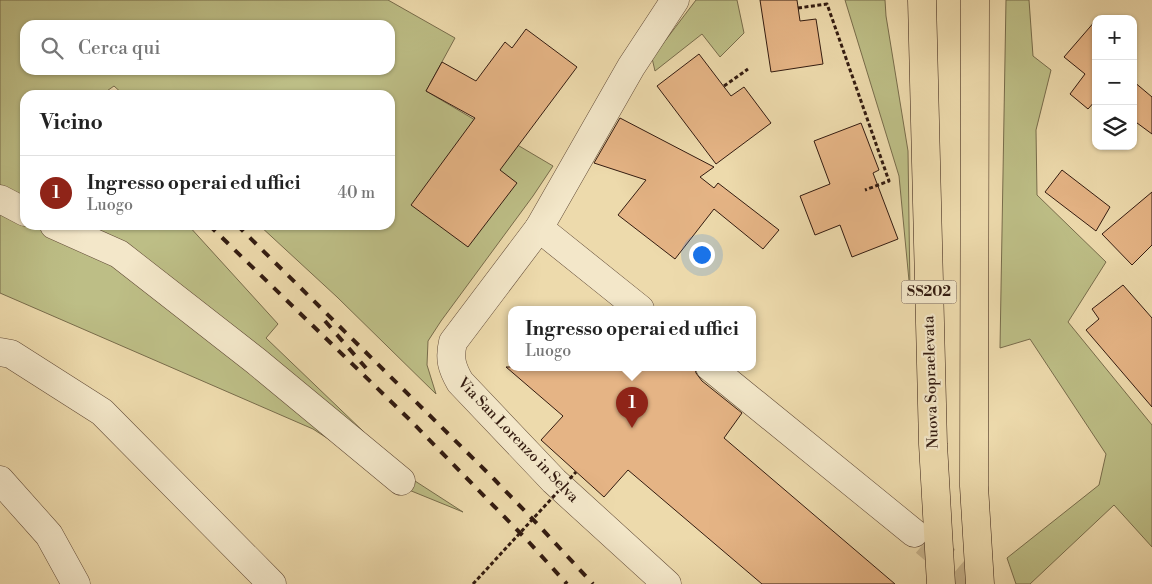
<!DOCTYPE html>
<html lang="it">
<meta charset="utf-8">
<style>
:root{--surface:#fff;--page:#f2f2f2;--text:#222;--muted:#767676;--line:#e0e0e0;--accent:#8f2418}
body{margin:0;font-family:"Libre Bodoni",serif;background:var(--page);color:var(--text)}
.controls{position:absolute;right:15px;top:15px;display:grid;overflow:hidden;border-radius:10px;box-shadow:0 1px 4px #0004}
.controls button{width:45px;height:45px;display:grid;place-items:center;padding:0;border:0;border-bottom:1px solid var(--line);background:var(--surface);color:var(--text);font:25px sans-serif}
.you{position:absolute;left:701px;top:254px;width:18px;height:18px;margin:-12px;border:4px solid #fff;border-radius:50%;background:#1a73e8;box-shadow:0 0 0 8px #1a73e833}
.badge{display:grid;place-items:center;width:32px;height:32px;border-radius:50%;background:var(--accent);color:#fff;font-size:16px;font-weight:700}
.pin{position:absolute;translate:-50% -41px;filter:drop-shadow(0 1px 2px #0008)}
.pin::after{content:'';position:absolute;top:26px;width:18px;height:15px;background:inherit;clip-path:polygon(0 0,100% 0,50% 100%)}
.popup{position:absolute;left:508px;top:306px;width:248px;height:65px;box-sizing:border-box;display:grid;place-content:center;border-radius:10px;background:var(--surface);filter:drop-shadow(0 1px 4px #0005);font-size:16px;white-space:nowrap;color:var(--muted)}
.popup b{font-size:19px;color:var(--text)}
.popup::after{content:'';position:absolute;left:50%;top:100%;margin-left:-10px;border:10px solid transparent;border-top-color:var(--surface)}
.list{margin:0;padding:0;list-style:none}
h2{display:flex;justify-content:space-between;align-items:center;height:65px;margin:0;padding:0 20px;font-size:21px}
h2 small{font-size:16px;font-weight:400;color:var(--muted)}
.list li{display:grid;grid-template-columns:32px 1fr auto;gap:15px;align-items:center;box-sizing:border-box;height:75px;padding:0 20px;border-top:1px solid var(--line)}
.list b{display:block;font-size:19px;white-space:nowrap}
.list p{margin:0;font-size:16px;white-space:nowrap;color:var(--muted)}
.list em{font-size:16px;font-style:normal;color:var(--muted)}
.icon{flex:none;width:28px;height:28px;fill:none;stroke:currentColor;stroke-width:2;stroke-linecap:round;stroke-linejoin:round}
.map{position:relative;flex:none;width:1152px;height:584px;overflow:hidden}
.search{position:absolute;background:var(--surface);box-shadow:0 1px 4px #0004;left:20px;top:20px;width:375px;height:55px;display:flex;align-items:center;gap:12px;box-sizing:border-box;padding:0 18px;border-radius:15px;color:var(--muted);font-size:19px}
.panel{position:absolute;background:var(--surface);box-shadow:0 1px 4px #0004;left:20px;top:90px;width:375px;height:140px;border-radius:15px}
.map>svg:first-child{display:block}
.green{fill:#bdbe86;stroke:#786c4b;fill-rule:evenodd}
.building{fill:#e5b485;stroke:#331b10}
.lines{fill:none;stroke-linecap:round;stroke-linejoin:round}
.minor-tunnel{stroke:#c8b48d;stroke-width:28;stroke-dasharray:28 14;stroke-linecap:butt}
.minor-casing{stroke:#624b37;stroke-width:29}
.highway-casing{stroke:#331b10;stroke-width:29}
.path{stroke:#331b10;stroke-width:3;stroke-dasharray:4 2.5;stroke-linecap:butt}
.minor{stroke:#f3e7c9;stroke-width:28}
.highway{stroke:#eddaac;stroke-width:28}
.rail{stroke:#331b10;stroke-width:4;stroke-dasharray:9 9;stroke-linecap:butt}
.path-bridge{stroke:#331b10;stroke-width:3;stroke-dasharray:4 2.5;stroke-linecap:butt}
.labels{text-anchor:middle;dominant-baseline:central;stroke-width:4.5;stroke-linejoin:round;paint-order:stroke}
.shield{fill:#f3e7c9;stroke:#6d5848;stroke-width:1}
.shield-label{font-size:14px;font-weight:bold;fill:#331b10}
.street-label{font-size:15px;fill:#331b10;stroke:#f3e7c9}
</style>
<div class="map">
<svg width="1152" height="584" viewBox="0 0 1152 584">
<rect width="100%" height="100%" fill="#eddaac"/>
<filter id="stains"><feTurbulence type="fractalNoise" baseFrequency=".004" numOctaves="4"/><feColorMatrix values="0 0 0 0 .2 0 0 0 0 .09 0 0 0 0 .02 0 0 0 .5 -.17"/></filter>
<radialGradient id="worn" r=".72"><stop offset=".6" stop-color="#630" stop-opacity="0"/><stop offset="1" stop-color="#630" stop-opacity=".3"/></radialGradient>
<!-- green -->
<g class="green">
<path d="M0,0H388L455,38L426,91L553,166L533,196L441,321L428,341L427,365L436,394L337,297L259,225H390V95H124L114,86L101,95H25V225H188L278,324L266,338L415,481L463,512L404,488L313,429L0,293ZM25,25H390V70H25Z"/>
<polygon points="696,0 737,0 744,33 720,57 702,34 655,71 652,58"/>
<polygon points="845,0 885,0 886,16 908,151 910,291 899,176"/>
<polygon points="1006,0 1029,0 1033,56 1051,70 1036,130 1037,195 1106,262 1068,322 1152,425 1152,547 1114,505 1030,584 1016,584 1007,558 1099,485 1106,454 1030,339 1000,348"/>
</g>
<!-- building -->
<g class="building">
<polygon points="760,0 797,0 800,21 816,19 823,64 771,72"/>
<polygon points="1096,20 1096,100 1088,109 1070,94 1085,74 1064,57"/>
<polygon points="526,29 577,67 500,170 517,183 468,247 411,205 475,118 426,91 442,62 476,81 505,42 512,48"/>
<polygon points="699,54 731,96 744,87 771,123 716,164 657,86"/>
<polygon points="1133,81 1152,97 1152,134 1133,120"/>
<polygon points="620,118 714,167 700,177 714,188 718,183 779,230 763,249 714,209 675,259 618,215 646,180 594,163"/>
<polygon points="861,123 879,170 873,173 898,239 852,257 840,225 815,235 800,196 830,184 814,141"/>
<polygon points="1062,170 1110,207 1096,231 1045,192"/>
<polygon points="1152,192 1152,245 1132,265 1102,234"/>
<polygon points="1123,285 1152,318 1152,407 1086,330 1099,319 1092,309"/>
<polygon points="506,367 695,367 696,373 702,381 742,413 724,438 895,584 762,584 628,470 604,497 541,440 563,416"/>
</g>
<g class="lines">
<!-- minor-tunnel -->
<polyline class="minor-tunnel" points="925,542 974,584"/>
<defs>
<g id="minor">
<polyline points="0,199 25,212"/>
<polyline points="54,225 119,254 256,361 401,481"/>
<path d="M539,228L453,342C449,359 452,368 460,382L554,481L667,584"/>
<polyline points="640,309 539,228 631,67 675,0"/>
<polyline points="0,352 11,354 102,412 272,584"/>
<polyline points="710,367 914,533"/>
<polyline points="0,480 49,535 76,584"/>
</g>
<g id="highway">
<polyline points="922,0 933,444 941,584"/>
<polyline points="975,0 974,486 980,584"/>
</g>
</defs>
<!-- minor casing -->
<use href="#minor" class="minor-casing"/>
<!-- highway casing -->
<use href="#highway" class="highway-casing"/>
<!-- path -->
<g class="path">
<polyline points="798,8 827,4 889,181 865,190"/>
<polyline points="724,86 748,69"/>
</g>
<!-- minor -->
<use href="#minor" class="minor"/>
<!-- highway -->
<use href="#highway" class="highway"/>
<!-- rail -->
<g class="rail">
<polyline points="105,92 108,95"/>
<polyline points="209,225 409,419 527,540 567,584"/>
<polyline points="237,225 494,479 543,530 593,584"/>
<polyline points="325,321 366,368"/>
</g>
<!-- path-bridge -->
<polyline class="path-bridge" points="473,584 576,472"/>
</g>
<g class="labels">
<!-- shield labels -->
<rect class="shield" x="901.5" y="280.5" width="55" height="23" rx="4"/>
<g class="shield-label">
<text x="929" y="292">SS202</text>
</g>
<!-- street labels -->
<g class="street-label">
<text transform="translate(931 382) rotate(-92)">Nuova Sopraelevata</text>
<text transform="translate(518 440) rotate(46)">Via San Lorenzo in Selva</text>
</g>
</g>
<rect width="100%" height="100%" filter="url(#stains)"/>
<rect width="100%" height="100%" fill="url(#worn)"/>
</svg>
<div class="controls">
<button>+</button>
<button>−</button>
<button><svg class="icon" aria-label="layers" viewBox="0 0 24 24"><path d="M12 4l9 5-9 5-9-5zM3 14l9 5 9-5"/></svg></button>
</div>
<div class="you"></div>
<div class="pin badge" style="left:632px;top:428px">1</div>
<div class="popup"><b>Ingresso operai ed uffici</b>Luogo</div>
<div class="search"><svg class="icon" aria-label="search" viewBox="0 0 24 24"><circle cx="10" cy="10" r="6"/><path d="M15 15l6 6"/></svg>Cerca qui</div>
<section class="panel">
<h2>Vicino<small></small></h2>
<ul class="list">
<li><span class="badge">1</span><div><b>Ingresso operai ed uffici</b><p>Luogo</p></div><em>40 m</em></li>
</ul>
</section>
</div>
